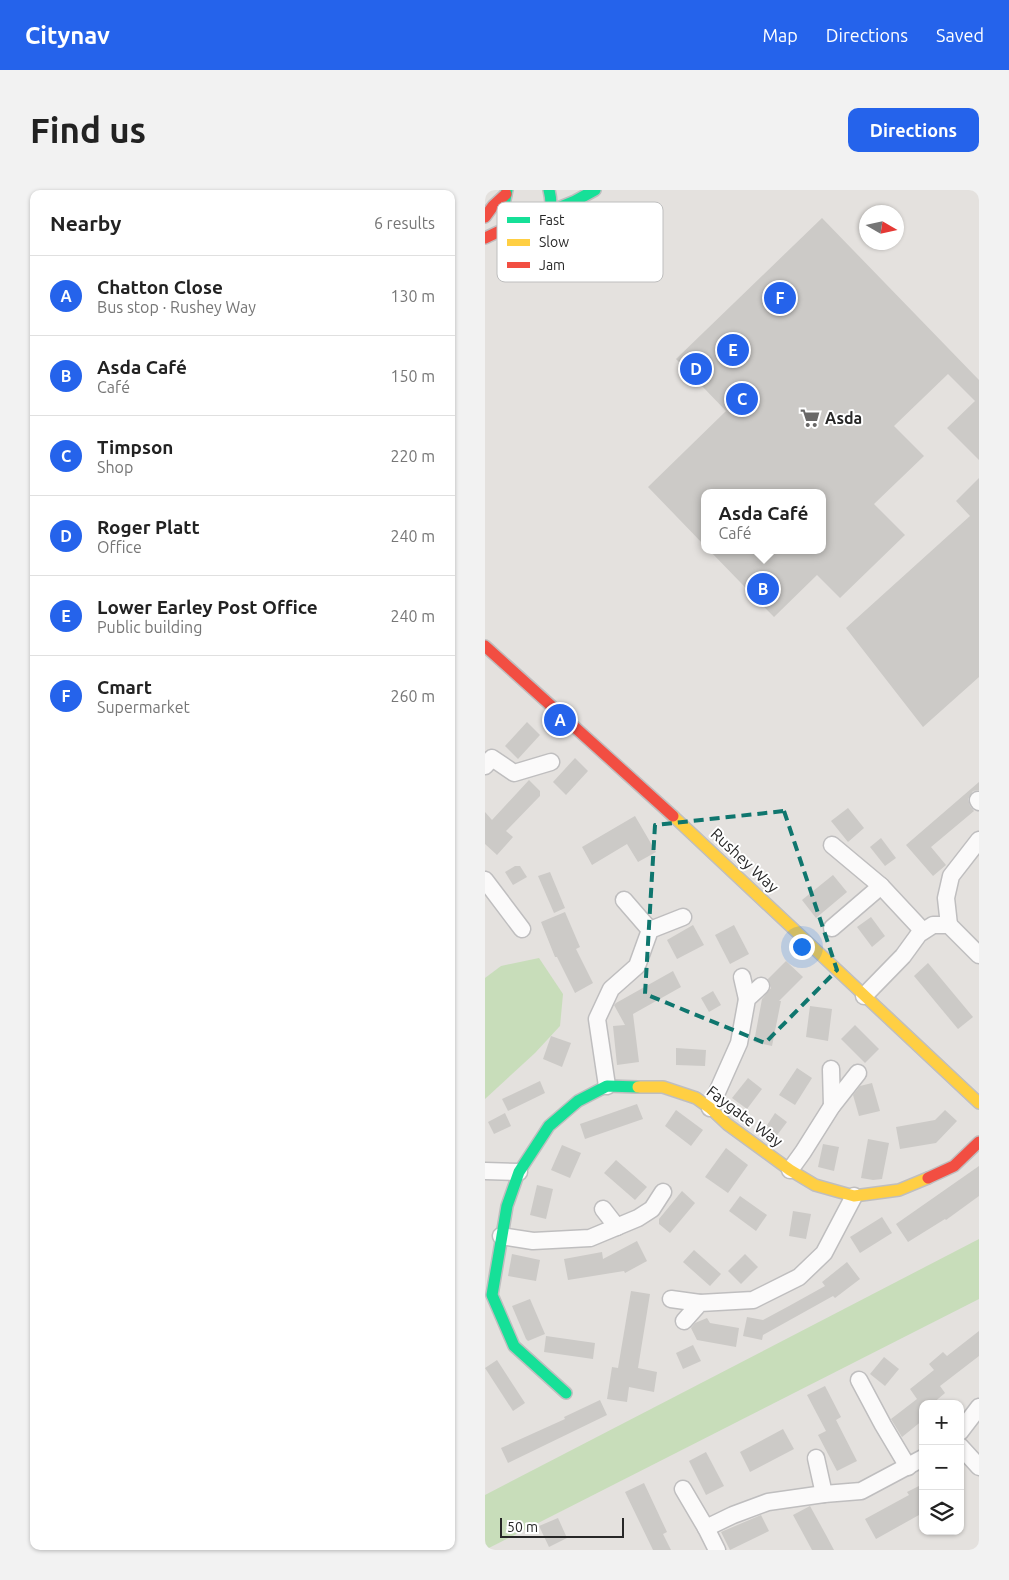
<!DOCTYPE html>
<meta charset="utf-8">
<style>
:root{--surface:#fff;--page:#f2f2f2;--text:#222;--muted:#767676;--line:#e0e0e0;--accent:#2563eb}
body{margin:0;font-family:Ubuntu,sans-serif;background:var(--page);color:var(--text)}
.controls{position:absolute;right:15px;bottom:15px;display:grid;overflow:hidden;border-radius:10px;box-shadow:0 1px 4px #0004}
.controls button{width:45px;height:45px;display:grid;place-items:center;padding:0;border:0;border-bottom:1px solid var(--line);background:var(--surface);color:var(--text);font:25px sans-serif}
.compass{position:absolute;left:374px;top:15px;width:45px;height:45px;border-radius:50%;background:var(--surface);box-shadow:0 1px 4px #0004;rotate:99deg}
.scale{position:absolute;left:15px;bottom:12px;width:124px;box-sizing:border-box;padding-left:5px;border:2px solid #272727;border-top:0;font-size:14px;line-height:18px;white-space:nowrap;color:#272727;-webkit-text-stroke:4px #fff;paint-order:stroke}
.you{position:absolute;left:316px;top:756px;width:18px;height:18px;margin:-12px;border:4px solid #fff;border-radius:50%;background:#1a73e8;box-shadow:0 0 0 8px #1a73e833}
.badge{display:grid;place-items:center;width:32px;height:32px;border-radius:50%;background:var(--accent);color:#fff;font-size:16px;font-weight:700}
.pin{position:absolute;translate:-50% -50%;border:2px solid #fff;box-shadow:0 1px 5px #0006}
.popup{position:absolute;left:216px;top:299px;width:125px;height:65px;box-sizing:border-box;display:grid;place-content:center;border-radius:10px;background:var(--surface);filter:drop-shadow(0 1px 4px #0005);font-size:16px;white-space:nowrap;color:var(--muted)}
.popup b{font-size:19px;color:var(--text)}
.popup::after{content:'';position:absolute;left:50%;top:100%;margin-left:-10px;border:10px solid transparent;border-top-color:var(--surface)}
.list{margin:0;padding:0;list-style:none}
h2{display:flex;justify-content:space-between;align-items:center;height:65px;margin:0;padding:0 20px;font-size:21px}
h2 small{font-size:16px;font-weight:400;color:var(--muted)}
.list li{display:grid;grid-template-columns:32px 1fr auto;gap:15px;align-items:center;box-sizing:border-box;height:80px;padding:0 20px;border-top:1px solid var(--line)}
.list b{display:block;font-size:19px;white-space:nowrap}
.list p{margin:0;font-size:16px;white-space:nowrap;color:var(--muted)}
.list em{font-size:16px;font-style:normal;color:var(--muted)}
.icon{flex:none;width:28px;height:28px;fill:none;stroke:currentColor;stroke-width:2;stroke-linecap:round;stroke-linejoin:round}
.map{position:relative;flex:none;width:494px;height:1360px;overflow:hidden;border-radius:10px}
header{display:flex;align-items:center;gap:30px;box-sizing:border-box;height:70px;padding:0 25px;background:var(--accent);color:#fff}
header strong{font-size:24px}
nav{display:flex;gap:28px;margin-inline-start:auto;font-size:18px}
.intro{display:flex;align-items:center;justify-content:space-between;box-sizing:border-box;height:120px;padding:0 30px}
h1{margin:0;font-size:35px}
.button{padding:12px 22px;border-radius:10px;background:var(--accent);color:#fff;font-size:18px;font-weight:700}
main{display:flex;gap:30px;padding:0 30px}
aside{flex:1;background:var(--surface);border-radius:10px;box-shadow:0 1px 4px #0004}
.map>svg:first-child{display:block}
.green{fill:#c8ddba}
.building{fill:#cccac7}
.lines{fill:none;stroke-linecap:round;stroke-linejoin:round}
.street-casing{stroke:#bfbebf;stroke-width:19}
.fast-casing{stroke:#bfbebf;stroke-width:14}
.slow-casing{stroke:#bfbebf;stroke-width:14}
.jam-casing{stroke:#bfbebf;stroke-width:14}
.street{stroke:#fbfafa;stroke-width:16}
.fast{stroke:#16e098;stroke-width:11}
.slow{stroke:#ffcf43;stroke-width:11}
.jam{stroke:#f24e42;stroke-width:11}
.marked{fill:none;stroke:#0f766e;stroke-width:4;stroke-dasharray:10 6;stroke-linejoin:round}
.labels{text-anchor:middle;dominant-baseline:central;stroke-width:4;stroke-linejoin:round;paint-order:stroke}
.poi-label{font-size:16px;font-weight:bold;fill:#272727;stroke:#fff;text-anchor:start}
.street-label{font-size:16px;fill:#272727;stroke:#fff}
.key{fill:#fff;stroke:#bebebe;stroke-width:1}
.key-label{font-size:14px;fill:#272727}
</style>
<header>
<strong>Citynav</strong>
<nav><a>Map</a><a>Directions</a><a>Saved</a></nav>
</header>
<div class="intro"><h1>Find us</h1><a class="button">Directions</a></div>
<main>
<aside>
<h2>Nearby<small>6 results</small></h2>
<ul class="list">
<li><span class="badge">A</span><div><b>Chatton Close</b><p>Bus stop · Rushey Way</p></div><em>130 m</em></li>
<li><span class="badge">B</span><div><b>Asda Café</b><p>Café</p></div><em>150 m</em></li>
<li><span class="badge">C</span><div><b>Timpson</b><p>Shop</p></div><em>220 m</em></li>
<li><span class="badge">D</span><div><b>Roger Platt</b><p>Office</p></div><em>240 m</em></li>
<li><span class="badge">E</span><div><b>Lower Earley Post Office</b><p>Public building</p></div><em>240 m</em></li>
<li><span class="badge">F</span><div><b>Cmart</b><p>Supermarket</p></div><em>260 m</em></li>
</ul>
</aside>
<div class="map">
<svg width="494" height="1360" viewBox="0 0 494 1360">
<rect width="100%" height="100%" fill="#e4e1de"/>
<!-- green -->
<g class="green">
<polygon points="54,768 78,804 75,836 50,863 0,909 0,788 16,776"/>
<polygon points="494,1049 494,1109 0,1360 0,1305"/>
</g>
<!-- building -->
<g class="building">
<polygon points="337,28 494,190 494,270 462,238 490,211 463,184 409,236 439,266 389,314 420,345 355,408 332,385 289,427 224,360 337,360 337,303 219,303 219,355 163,297 241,221 191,169"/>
<polygon points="494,288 494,487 438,537 361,438 485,326 471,311"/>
<polygon points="42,532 55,545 33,569 20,556"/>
<polygon points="90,568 103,581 81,605 68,592"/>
<polygon points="44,590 55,601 55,606 21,641 28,647 12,665 0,654 0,622 7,630"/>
<polygon points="494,592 494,600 488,601 483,609 485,616 489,621 446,657 461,675 448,686 421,655"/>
<polygon points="363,618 379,638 363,652 346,631"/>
<polygon points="150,626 171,662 153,672 142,654 107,675 97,657"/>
<polygon points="396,648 411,668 400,676 385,657"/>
<polygon points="30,676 35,676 42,687 28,695 20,682"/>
<polygon points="65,682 80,718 69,723 53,686"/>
<polygon points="348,685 362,702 331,728 317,710"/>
<polygon points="80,722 95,757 91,759 108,793 90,803 72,767 70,767 56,732"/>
<polygon points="386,727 400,746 387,757 372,737"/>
<polygon points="208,735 219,755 192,769 182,750"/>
<polygon points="249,735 264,764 245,774 230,745"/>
<polygon points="301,771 318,787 294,811 296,811 287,856 269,852 277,809 286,798 283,789"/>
<polygon points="443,773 488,827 473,839 429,786"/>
<polygon points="188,781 196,797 148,824 154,872 132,875 128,836 140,835 129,815 131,813"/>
<polygon points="228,801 236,815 224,822 216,808"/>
<polygon points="325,816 347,819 343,851 321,847"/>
<polygon points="370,835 394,859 380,873 356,849"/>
<polygon points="66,846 86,853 77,877 58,869"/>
<polygon points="191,858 221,860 220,876 191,875"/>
<polygon points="312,878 327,888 310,915 294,905"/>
<polygon points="263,888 277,899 262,919 247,908"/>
<polygon points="55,891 60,903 23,921 17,909"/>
<polygon points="387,893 395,921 374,926 368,905 375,896"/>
<polygon points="152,914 158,929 100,949 95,934"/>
<polygon points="191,920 218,940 206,956 180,936"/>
<polygon points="460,920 472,931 451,953 415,959 411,937 450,930"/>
<polygon points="20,923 26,936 9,944 3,932"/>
<polygon points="290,923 302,932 290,948 279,940"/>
<polygon points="383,949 404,953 397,989 388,990 376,988"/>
<polygon points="338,954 354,957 349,981 333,977"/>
<polygon points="77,955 96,963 85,988 66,980"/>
<polygon points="241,958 263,975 243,1003 220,987"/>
<polygon points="131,970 162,997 150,1010 119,983"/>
<polygon points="494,976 494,1006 461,1030 460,1029 423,1052 411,1034"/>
<polygon points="52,995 68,999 61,1029 45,1025"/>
<polygon points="197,1001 210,1013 185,1043 174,1034 174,1029"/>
<polygon points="255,1006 282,1025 271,1041 244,1021"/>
<polygon points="308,1021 326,1024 321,1049 304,1046"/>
<polygon points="397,1027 407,1043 375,1063 365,1047"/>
<polygon points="152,1051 162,1071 140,1083 139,1081 83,1090 79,1069 117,1062 118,1069"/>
<polygon points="209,1060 236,1084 225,1096 198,1072"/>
<polygon points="27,1064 55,1070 51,1091 23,1086"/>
<polygon points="260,1064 273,1077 256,1094 243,1081"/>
<polygon points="362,1072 375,1089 350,1108 348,1106 278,1145 277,1150 258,1146 262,1127 278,1130 304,1116 340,1096 337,1092"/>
<polygon points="146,1101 165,1104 153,1178 172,1182 169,1202 144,1197 142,1212 122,1209 127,1177 133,1178"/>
<polygon points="45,1109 60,1144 43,1151 41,1149 27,1116"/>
<polygon points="222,1128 225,1133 254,1138 251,1157 212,1150 206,1138 210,1133"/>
<polygon points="494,1141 494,1166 455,1196 460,1203 447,1214 438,1214 438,1230 417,1247 406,1229 432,1209 425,1199 449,1180 444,1174 458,1162 462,1166"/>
<polygon points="61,1146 110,1153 108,1169 59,1162"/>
<polygon points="208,1155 216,1171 198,1179 191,1163"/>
<polygon points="399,1167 414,1179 400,1196 385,1184"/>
<polygon points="12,1170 40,1213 28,1221 0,1178"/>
<polygon points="340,1196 356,1227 351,1230 372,1271 352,1281 333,1245 341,1241 322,1205"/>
<polygon points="115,1210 122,1225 23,1273 16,1258 80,1229 79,1227"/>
<polygon points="298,1239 309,1259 265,1282 255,1262"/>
<polygon points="221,1262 239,1296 221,1305 204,1271"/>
<polygon points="159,1293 182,1342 178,1344 186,1360 168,1360 140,1302"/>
<polygon points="438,1294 438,1331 434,1325 391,1349 380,1329 424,1305 422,1302"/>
<polygon points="325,1316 341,1345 349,1360 327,1360 308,1325"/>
<polygon points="276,1325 284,1341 245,1360 236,1342"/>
<polygon points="73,1328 82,1348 64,1357 54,1336"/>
</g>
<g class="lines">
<defs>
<g id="street">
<polyline points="0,576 7,568 29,583 66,572"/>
<polyline points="493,610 494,612"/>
<polyline points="347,655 396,696 438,741"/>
<polyline points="0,690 37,739"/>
<polyline points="139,710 165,740"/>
<polyline points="464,735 461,708 466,686 494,650"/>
<polyline points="347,738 396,696"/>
<polyline points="257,787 262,809"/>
<polyline points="379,806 418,766 434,744 448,735 464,735 494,765"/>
<polyline points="346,879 347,916"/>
<polyline points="122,896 112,829 126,799 152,776 165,740 198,727"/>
<polyline points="225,918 254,853 262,809 276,796"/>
<polyline points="305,980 318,962 347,916 373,883"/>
<polyline points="0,981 34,982"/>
<polyline points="118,1019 132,1037"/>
<polyline points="16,1046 48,1051 105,1048 153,1028 167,1019 178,1002"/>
<polyline points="186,1109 215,1113"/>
<polyline points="199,1131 215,1113 268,1110 314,1087 339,1063 369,1006"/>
<polyline points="374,1190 398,1235 423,1277"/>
<polyline points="475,1242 494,1217"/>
<polyline points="475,1256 494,1277"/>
<polyline points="331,1268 339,1304"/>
<polyline points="198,1299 221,1338 248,1325 283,1312 339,1304 376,1301 438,1268"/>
<polyline points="221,1338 232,1360"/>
</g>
<g id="fast">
<path d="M22,0C21,5 19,11 20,16C26,37 60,38 65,16C67,11 65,5 64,0"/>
<polyline points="63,22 90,11 110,0"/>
<polyline points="81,1203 29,1156 7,1105 22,1016 34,982 64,936 93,911 122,896 153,897"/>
</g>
<g id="slow">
<polyline points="188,626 494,913"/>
<polyline points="153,897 178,897 211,908 225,918 242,934 305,980 330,995 369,1006 414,1000 443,988"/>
</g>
<g id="jam">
<polyline points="0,27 8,16 21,4"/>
<polyline points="0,48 34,32"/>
<polyline points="0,456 188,626"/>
<polyline points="443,988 469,976 494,952"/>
</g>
</defs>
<!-- street casing -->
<use href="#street" class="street-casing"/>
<!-- fast casing -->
<use href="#fast" class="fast-casing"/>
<!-- slow casing -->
<use href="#slow" class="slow-casing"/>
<!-- jam casing -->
<use href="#jam" class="jam-casing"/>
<!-- street -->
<use href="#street" class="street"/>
<!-- fast -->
<use href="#fast" class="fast"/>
<!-- slow -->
<use href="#slow" class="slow"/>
<!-- jam -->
<use href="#jam" class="jam"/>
</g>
<!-- marked area -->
<path class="marked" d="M299,621L352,780L280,853L160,804L170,635Z"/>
<!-- icons -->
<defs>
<symbol id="supermarket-bare" viewBox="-9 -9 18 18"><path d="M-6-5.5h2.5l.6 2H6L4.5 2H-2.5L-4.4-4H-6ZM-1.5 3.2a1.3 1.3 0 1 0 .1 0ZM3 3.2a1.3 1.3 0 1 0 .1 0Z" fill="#696867" stroke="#fff" stroke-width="2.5" paint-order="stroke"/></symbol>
</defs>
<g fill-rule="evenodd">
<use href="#supermarket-bare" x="311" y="214" width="28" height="28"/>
</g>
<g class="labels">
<!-- poi labels -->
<g class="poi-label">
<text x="340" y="228">Asda</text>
</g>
<!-- street labels -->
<g class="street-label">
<text transform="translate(260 670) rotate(43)">Rushey Way</text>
<text transform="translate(260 926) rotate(37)">Faygate Way</text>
</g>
</g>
<!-- legend -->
<rect x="12" y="12" width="166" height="80" rx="8" class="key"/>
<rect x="22" y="27" width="23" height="6" fill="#16e098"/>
<rect x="22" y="49" width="23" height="7" fill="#ffcf43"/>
<rect x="22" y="72" width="23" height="6" fill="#f24e42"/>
<g class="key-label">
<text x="54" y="35">Fast</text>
<text x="54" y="57">Slow</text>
<text x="54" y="80">Jam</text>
</g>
</svg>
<div class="controls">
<button>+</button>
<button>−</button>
<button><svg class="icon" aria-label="layers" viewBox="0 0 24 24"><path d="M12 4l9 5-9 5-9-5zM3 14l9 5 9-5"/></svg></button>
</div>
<svg class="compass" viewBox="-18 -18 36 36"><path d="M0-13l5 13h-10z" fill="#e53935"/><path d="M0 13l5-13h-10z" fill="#767676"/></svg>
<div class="scale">50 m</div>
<div class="you"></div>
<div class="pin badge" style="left:75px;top:530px">A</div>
<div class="pin badge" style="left:278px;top:399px">B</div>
<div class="popup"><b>Asda Café</b>Café</div>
<div class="pin badge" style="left:257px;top:209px">C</div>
<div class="pin badge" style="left:211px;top:179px">D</div>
<div class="pin badge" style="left:248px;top:160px">E</div>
<div class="pin badge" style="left:295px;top:108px">F</div>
</div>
</main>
